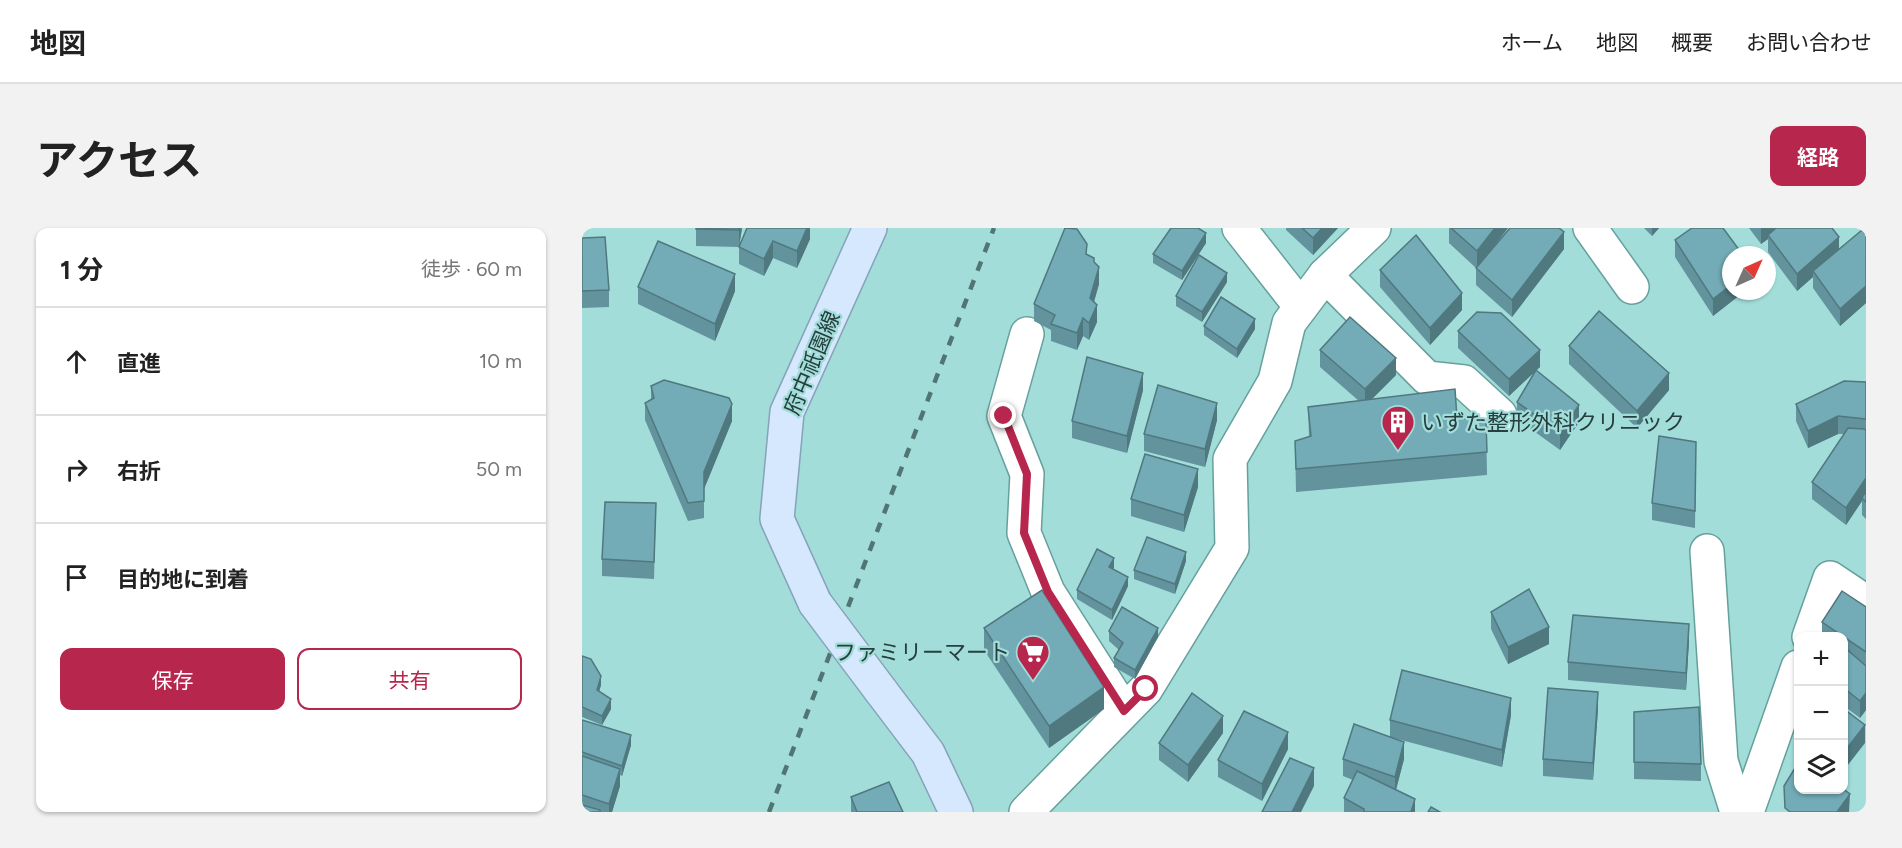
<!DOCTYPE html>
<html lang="ja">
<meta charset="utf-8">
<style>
:root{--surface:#fff;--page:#f2f2f2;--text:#222;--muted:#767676;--line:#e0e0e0;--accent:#b7274d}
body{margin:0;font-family:Figtree,"Noto Sans JP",sans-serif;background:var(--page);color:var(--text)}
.controls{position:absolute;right:18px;bottom:18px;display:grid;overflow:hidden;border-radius:12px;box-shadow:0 2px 4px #0004}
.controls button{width:54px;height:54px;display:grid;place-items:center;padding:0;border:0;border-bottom:2px solid var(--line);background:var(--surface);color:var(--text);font:30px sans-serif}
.compass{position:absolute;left:1140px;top:18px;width:54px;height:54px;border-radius:50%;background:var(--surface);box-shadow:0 2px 4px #0004;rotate:45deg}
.stop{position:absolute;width:18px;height:18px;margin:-14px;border:4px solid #b7274d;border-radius:50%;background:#fff}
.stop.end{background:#b7274d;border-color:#fff;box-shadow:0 2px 6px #0008}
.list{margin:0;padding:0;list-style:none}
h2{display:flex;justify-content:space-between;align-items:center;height:78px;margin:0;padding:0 24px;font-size:26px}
h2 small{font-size:20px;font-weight:400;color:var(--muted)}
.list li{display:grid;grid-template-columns:39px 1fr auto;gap:18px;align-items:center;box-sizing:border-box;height:108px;padding:0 24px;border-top:2px solid var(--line)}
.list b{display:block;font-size:22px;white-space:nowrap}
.list em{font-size:20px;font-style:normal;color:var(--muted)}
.actions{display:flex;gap:12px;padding:18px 24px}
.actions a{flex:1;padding:14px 0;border:2px solid var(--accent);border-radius:12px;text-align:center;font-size:21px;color:var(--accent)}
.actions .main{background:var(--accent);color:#fff}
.icon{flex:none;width:33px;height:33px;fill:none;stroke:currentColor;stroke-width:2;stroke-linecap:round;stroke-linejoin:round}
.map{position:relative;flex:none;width:1284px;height:584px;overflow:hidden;border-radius:12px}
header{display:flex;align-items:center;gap:36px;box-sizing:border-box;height:84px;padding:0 30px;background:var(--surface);border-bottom:2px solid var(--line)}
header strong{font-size:28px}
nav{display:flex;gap:33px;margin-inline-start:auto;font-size:21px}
.intro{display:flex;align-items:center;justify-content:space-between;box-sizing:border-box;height:144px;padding:0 36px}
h1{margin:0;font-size:42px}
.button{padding:15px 27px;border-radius:12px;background:var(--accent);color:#fff;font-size:21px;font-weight:700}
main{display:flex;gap:36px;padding:0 36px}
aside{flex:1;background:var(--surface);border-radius:12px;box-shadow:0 2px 4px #0004}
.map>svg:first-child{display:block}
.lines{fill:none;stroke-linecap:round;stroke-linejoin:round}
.minor-casing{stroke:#66a09c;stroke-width:36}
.major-casing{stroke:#86a3b9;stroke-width:36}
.minor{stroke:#fff;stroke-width:33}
.major{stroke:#d5e8fd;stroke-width:33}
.rail{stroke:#517573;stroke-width:4.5;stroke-dasharray:10 10;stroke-linecap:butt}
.major-bridge-casing{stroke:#86a3b9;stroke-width:36;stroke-linecap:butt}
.major-bridge{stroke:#d5e8fd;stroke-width:33}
.wall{fill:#63939d}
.shaded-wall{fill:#50787f}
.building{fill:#73abb6;stroke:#50787f;stroke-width:1.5}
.route{stroke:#b7274d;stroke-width:8}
.labels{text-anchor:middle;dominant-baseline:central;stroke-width:4.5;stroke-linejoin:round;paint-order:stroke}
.street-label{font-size:22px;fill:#273f3e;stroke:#a2ddda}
.poi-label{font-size:22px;fill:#273f3e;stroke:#a2ddda;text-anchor:start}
</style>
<header>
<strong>地図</strong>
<nav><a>ホーム</a><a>地図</a><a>概要</a><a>お問い合わせ</a></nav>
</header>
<div class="intro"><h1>アクセス</h1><a class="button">経路</a></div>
<main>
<aside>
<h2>1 分<small>徒歩 · 60 m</small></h2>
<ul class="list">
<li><svg class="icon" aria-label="ahead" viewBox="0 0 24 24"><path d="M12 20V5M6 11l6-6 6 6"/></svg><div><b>直進</b></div><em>10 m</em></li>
<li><svg class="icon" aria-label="right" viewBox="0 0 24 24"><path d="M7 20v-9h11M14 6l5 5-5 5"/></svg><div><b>右折</b></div><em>50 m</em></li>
<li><svg class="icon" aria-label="arrive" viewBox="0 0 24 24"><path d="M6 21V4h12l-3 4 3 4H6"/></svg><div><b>目的地に到着</b></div></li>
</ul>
<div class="actions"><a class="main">保存</a><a>共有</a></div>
</aside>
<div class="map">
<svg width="1284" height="584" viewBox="0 0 1284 584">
<rect width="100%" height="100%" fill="#a2ddda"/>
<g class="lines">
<defs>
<g id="minor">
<polyline points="657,0 719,79"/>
<polyline points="1008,0 1050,59"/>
<polyline points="743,47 845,150 882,154 918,187"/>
<polyline points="445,106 422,188 445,246 442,305 466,364 542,483"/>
<polyline points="1125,323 1139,533 1155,584"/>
<polyline points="1227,409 1248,350 1284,374"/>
<polyline points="444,584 564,461 650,320 648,231 693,153 707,95 743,47 792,0"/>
<polyline points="1165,584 1216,439"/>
</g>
<g id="major">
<polyline points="233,375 195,291 205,184 288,0"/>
<polyline points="299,463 346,525 374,584"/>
</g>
</defs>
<!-- minor casing -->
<use href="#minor" class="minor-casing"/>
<!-- major casing -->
<use href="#major" class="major-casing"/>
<!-- minor -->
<use href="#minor" class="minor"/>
<!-- major -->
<use href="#major" class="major"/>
<!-- rail -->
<polyline class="rail" points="187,584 412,0"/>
<defs>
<polyline id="major-bridge" points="233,375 299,463"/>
</defs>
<!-- major-bridge casing -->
<use href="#major-bridge" class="major-bridge-casing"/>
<!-- major-bridge -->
<use href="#major-bridge" class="major-bridge"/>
</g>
<!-- wall -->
<g class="wall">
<polygon points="114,0 160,0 157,19 114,18"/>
<polygon points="228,0 228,11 215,40 191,30 182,48 157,36 157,19"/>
<polygon points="704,0 756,0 731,27 704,2"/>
<polygon points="867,0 926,0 903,30 982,21 930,89 894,57 894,40 867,15"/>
<polygon points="1062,0 1077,0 1070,8"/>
<polygon points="1167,0 1250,0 1257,21 1284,7 1284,75 1258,98 1231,60 1231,49 1215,63 1186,24 1186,11 1179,16"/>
<polygon points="0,10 27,62 27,79 0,80"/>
<polygon points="1093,12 1149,63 1163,63 1131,88 1093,29"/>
<polygon points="624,15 600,52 571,35 571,26"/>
<polygon points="505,27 512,35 517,56 512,74 515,94 507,112 501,108 495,122 469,113 469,102 452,93 452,76"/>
<polygon points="798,42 880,82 848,117 798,59"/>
<polygon points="645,54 620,94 594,78 594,68"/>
<polygon points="56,59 153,63 133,113 56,76"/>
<polygon points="622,98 673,101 655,130 622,107"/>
<polygon points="876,103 958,139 954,142 997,194 978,222 935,191 935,174 952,144 927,168 876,120"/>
<polygon points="987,118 1087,162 1055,200 987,136"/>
<polygon points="738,122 814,147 789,172 875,190 904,193 905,247 714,264 713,213 727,209 726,179 777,173 738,139"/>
<polygon points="1284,154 1284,291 1280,287 1280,273 1264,297 1230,271 1230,254 1262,206 1256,206 1226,220 1214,193 1214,176"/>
<polygon points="69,158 150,193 122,261 122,290 106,293 63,192 63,175 69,171"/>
<polygon points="561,162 545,225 490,210 490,193"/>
<polygon points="635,192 623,239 562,223 562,206"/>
<polygon points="1114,214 1113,300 1070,292 1070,275"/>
<polygon points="616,259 602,304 549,288 549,271"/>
<polygon points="74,275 72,351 20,348 20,331"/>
<polygon points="604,333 593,366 552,351 552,342"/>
<polygon points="532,340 531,341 546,358 530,392 495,371 495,362"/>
<polygon points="1284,379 1284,482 1278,490 1262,478 1262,408 1240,408 1240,394"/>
<polygon points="909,384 967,416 926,436 909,401"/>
<polygon points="402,400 522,481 467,520 402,422"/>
<polygon points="527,403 576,409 553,451 532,439 532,430 537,422 527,413"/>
<polygon points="1107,413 1104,462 986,452 986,434"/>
<polygon points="0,428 19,457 17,463 29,481 20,497 0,489"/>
<polygon points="1016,481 1011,552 961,548 961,531"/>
<polygon points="1052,484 1119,536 1119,553 1052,551"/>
<polygon points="929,487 920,539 808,509 808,492"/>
<polygon points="0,492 49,517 40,548 38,547 38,558 30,584 0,584"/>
<polygon points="1216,504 1216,525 1215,524 1215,506"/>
<polygon points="641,505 606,554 577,532 577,515"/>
<polygon points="706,521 680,573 636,549 636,532"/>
<polygon points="761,531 822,531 814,561 833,584 762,584 762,570 771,552 761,548"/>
<polygon points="269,569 321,584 269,584"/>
</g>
<!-- shaded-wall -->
<g class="shaded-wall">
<polygon points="157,0 160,0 157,19"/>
<polygon points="225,0 228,0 228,11 215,40 215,23"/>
<polygon points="740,0 756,0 731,27 731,10"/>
<polygon points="913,0 926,0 895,40 895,23"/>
<polygon points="1070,0 1077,0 1070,8"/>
<polygon points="1179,0 1200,0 1186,7 1186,11 1179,16"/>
<polygon points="982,4 982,21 930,89 930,72"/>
<polygon points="624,5 624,15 600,52 600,43"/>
<polygon points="1257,9 1257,26 1231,43 1231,49 1215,63 1215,46"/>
<polygon points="191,13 191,30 182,48 182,31"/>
<polygon points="517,39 517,56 508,87 508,70"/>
<polygon points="645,45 645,54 620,94 620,84"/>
<polygon points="153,46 153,63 133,113 133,96"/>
<polygon points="1149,57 1149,63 1163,63 1131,88 1131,71"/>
<polygon points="1284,58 1284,75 1258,98 1258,81"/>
<polygon points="880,65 880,82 848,117 848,100"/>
<polygon points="515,77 515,94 507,112 507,95"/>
<polygon points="501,90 501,108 495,122 495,105"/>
<polygon points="673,91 673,101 655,130 655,121"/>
<polygon points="958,122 958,139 927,168 927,151"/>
<polygon points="814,130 814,147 783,178 783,161"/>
<polygon points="561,145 561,162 545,225 545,208"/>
<polygon points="1087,145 1087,162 1055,200 1055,183"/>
<polygon points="635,175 635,192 623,239 623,221"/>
<polygon points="150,176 150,193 122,261 122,290 122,244"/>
<polygon points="997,177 997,194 978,222 978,205"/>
<polygon points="1256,188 1256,206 1226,220 1226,203"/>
<polygon points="616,241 616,259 602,304 602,287"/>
<polygon points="1284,250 1284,267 1280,270 1280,273 1264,297 1264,280"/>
<polygon points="604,324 604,333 593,366 593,356"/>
<polygon points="532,330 532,340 527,348 527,339"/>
<polygon points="546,349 546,358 530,392 530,382"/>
<polygon points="1107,396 1107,413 1104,462 1104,445"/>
<polygon points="967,399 967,416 926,436 926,419"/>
<polygon points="576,400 576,409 553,451 553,442"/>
<polygon points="19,448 19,457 15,471 15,462"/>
<polygon points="522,459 522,481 467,520 467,498"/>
<polygon points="1016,464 1016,481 1011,552 1011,535"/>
<polygon points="1284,465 1284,482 1278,490 1278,473"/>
<polygon points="929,470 929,487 920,539 920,522"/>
<polygon points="29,471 29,481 20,497 20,488"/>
<polygon points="641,488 641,505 606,554 606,537"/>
<polygon points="1283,497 1283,515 1262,542 1262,524"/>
<polygon points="706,504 706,521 680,573 680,556"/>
<polygon points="49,507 49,517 40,548 40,538"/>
<polygon points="822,514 822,531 813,566 813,549"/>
<polygon points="732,540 732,558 719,584 710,584"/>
<polygon points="38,541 38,558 30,584 27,584 27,576"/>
<polygon points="1268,566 1267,584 1255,584"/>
<polygon points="833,571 833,584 829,584"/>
</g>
<!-- building -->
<g class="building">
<polygon points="114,0 157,0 157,2 114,1"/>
<polygon points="165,0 225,0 215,23 191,13 182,31 157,19"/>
<polygon points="483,0 495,1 505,16 504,26 512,30 512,34 517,39 508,70 515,77 507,95 501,90 495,105 469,96 473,87 452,76"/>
<polygon points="589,0 616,0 624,5 600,43 571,26"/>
<polygon points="720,0 740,0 731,10"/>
<polygon points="869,0 913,0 895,23"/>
<polygon points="928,0 977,0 982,4 930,72 894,40"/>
<polygon points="1110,0 1141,0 1161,27 1149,27 1149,57 1131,71 1093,12"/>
<polygon points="1194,0 1250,0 1257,9 1215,46 1186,7"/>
<polygon points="1280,2 1284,7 1284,58 1258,81 1231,43"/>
<polygon points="834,7 880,65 848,100 798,42"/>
<polygon points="23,9 27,62 0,63 0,10"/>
<polygon points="76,13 153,46 133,96 56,59"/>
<polygon points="617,27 645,45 620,84 594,68"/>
<polygon points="639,69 673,91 655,121 622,98"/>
<polygon points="1017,83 1087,145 1055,183 987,118"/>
<polygon points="895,84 919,85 958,122 927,151 876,103"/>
<polygon points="768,89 814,130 783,161 738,122"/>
<polygon points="505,129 561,145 545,208 490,193"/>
<polygon points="954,142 997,177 978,205 935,174"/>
<polygon points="82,152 147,170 150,176 122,244 122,273 106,275 63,175 72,170 69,158"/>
<polygon points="1262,153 1284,154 1284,191 1256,188 1226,203 1214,176"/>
<polygon points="576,157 635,175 623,221 562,206"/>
<polygon points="873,161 875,190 904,193 905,224 714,241 713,213 729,208 726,179"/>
<polygon points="1266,200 1282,201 1284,202 1284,250 1264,280 1230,254"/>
<polygon points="1077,208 1114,214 1113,283 1070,275"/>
<polygon points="563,226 616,241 602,287 549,271"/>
<polygon points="1284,263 1284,274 1280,270"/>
<polygon points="23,274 74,275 72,334 20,331"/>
<polygon points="565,309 604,324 593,356 552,342"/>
<polygon points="515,321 532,330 527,339 546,349 530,382 495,362"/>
<polygon points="947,361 967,399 926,419 909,384"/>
<polygon points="460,362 522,459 467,498 402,400"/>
<polygon points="1260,363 1284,379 1284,424 1240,394"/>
<polygon points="540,379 576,400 553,442 532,430 541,415 527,403"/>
<polygon points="991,387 1107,396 1104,445 986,434"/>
<polygon points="1262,419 1284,438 1284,465 1278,473 1262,460"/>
<polygon points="0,428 9,431 19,448 15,462 29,471 20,488 0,479"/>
<polygon points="820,442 929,470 920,522 808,492"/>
<polygon points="966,460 1016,464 1011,535 961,531"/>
<polygon points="610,465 641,488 606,537 577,515"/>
<polygon points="1117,479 1119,536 1052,534 1052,484"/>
<polygon points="1262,481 1283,497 1262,524"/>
<polygon points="662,483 706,504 680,556 636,532"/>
<polygon points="0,492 49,507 40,538 0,524"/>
<polygon points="772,496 822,514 813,549 761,531"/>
<polygon points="0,528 38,541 27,576 0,567"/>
<polygon points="708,530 732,540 710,584 680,584"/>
<polygon points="1216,535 1216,561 1261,561 1268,566 1255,584 1208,584 1203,580 1202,558"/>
<polygon points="775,543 833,571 829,584 782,584 782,581 762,570"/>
<polygon points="307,554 321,584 275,584 269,569"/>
<polygon points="0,577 18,582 18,584 0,584"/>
<polygon points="849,579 858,584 846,584"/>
</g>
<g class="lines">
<!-- route -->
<polyline class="route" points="422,188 445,246 442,305 466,364 542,483 564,461"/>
</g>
<!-- icons -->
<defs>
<symbol id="building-pin" viewBox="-11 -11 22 30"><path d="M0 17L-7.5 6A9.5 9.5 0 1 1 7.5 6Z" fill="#b7274d" stroke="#a2ddda"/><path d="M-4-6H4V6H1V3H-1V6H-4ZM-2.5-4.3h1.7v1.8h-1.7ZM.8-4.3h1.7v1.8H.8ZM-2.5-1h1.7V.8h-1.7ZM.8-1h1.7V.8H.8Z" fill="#fff"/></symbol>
<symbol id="supermarket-pin" viewBox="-11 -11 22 30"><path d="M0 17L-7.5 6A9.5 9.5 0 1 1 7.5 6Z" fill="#b7274d" stroke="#a2ddda"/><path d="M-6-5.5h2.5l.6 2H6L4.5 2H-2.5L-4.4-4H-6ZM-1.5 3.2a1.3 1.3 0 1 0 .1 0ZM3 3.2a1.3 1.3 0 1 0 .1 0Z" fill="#fff"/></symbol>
</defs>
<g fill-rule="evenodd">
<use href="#building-pin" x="797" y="175" width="38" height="52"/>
<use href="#supermarket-pin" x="432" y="405" width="38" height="52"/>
</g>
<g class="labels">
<!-- street labels -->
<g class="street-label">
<text transform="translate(230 135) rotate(-67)">府中祇園線</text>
</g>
<!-- poi labels -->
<g class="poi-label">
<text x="839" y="194">いずた整形外科クリニック</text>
<text x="428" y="424" text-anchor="end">ファミリーマート</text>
</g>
</g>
</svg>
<div class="controls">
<button>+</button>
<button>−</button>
<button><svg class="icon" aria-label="layers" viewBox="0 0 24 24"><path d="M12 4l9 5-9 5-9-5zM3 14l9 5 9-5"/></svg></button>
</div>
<svg class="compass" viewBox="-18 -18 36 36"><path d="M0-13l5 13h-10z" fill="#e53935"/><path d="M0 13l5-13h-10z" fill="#767676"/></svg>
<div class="stop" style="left:564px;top:461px"></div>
<div class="stop end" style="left:422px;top:188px"></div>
</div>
</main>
